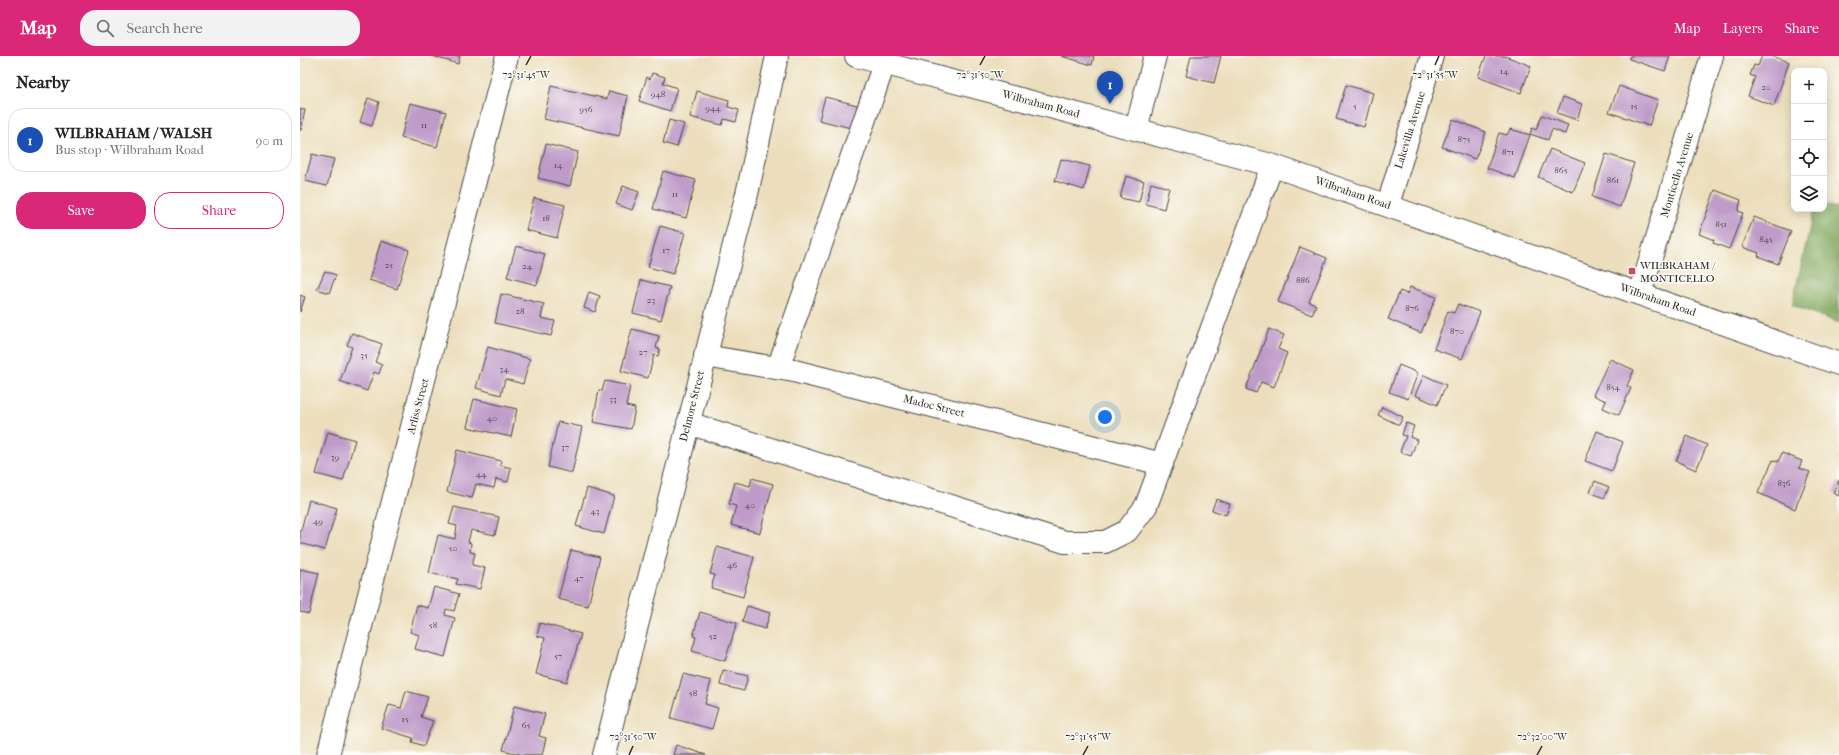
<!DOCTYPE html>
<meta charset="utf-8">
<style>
:root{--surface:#fff;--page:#f2f2f2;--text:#222;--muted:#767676;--line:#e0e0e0;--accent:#db2777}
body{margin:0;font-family:"IM FELL French Canon",serif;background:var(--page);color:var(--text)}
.controls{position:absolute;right:12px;top:12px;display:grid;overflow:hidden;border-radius:8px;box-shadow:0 2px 10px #0003}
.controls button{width:36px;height:36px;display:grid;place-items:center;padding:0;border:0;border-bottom:1px solid var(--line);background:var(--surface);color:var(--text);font:20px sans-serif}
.you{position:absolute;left:805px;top:361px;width:14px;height:14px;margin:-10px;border:3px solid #fff;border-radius:50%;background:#1a73e8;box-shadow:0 0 0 6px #1a73e833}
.badge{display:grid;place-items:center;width:26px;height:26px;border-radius:50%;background:var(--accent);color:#fff;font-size:13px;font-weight:700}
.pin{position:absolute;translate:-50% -33px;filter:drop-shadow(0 1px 2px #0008)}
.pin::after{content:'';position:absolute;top:21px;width:14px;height:12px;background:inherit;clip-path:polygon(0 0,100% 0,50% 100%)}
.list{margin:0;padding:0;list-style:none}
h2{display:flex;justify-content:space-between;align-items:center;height:52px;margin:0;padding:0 16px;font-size:17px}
h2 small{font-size:13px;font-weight:400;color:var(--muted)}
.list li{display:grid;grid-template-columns:26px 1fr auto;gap:12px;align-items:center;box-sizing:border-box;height:64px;margin:0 8px 8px;padding:0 8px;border:1px solid var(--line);border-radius:16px}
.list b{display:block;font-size:15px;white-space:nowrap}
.list p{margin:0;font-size:13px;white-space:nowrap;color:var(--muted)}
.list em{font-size:13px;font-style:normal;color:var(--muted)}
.actions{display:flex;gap:8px;padding:12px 16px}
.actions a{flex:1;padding:9px 0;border:1px solid var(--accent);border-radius:16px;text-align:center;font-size:14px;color:var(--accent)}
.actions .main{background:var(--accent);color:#fff}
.icon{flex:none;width:22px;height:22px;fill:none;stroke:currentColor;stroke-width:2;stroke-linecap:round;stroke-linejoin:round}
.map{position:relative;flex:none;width:1539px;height:699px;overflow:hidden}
header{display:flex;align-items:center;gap:24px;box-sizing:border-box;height:56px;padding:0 20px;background:var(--accent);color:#fff}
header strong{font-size:19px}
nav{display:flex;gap:22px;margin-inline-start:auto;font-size:14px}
.search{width:280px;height:36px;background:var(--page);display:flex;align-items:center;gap:10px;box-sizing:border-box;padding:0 14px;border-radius:16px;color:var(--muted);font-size:15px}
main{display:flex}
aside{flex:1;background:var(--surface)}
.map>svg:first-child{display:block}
.forest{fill:#80a65c;stroke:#566844}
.building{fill:#bf9bc9}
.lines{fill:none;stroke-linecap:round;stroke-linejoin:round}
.minor-casing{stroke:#484641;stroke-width:24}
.major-casing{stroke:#484641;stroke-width:24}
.minor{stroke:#fff;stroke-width:22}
.major{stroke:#fff;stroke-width:22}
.ticks{fill:none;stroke:#2b2b2b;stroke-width:1.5}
.poi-dot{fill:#d1495b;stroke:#fdfcf7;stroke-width:1.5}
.labels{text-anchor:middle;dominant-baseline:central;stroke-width:3;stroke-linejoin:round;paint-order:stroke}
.number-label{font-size:9px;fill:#504752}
.street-label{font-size:11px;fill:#2b2b2b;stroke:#fdfcf7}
.poi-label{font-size:11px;fill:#2b2b2b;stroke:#fdfcf7;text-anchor:start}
.ticks-label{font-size:10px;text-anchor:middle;fill:#2b2b2b;stroke:#fdfcf7;stroke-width:3;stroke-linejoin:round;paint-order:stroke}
</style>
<header>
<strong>Map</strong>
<div class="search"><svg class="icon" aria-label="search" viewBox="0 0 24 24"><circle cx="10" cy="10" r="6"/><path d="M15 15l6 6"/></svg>Search here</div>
<nav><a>Map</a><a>Layers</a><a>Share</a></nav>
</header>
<main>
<aside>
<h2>Nearby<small></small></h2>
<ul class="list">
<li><span class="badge" style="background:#1a4fb4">1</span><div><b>WILBRAHAM / WALSH</b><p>Bus stop · Wilbraham Road</p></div><em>90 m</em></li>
</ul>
<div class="actions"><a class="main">Save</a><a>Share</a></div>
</aside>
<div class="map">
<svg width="1539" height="699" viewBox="0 0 1539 699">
<rect width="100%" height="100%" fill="#fdfcf7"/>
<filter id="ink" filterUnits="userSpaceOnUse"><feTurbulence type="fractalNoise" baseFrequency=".025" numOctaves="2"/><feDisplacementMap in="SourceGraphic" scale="8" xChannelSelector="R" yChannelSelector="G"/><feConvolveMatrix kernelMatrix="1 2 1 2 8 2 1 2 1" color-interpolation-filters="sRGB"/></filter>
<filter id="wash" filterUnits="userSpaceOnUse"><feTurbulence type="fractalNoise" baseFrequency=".012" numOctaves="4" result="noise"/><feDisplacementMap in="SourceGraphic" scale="16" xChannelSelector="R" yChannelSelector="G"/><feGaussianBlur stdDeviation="0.9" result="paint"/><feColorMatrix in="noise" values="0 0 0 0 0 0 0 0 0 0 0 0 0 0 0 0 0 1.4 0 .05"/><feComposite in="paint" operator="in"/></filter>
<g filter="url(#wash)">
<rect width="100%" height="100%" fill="#ecdebc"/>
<!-- forest -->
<polygon class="forest" points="1524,148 1539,153 1539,267 1492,249 1514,153 1524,153"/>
<g id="blocks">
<!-- building -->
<g class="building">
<polygon points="132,0 160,0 158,8"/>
<polygon points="761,0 794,0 792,9"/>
<polygon points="891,0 921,0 914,27 886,20"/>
<polygon points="1186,0 1205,0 1231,10 1221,37 1178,21"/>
<polygon points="1330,0 1370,0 1365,15 1329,3"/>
<polygon points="1462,0 1472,0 1489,6 1474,50 1448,40 1455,21 1450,19 1454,9 1458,10"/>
<polygon points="352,17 365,21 363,27 377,32 370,55 339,45 347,21 350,23"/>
<polygon points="1046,29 1073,37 1064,71 1036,63"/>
<polygon points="251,30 307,43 309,35 328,40 319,80 244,63"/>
<polygon points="1319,30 1358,44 1349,70 1309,56"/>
<polygon points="397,35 429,44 428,51 439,54 436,66 424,63 422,69 390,61"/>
<polygon points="525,41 561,50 555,73 519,64"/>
<polygon points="1263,41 1282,48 1277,64 1257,57"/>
<polygon points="68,42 79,46 72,70 60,66"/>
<polygon points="110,47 146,56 137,91 101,82"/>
<polygon points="0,53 5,54 1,74 0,74"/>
<polygon points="1242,59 1268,69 1265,78 1252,73 1248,84 1230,78 1232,72 1236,74"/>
<polygon points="1153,63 1186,76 1175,103 1142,91"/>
<polygon points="369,64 384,68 377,91 363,87"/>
<polygon points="1210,73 1230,79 1215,122 1187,112 1199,77 1207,79"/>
<polygon points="246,88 278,96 270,130 238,122"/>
<polygon points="1250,93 1285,107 1273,136 1238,121"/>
<polygon points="12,98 34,103 27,130 5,125"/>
<polygon points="1306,98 1334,107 1320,151 1292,141"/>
<polygon points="761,103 790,110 784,134 755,125"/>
<polygon points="363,115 396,124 386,162 353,153"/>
<polygon points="826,120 844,125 839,146 820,142"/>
<polygon points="851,127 869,132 864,153 846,148"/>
<polygon points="323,130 339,136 332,154 316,148"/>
<polygon points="1415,134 1441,144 1438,155 1443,157 1429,193 1413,187 1414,184 1399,178"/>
<polygon points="234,142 265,149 257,182 226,174"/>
<polygon points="1454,161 1491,175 1478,208 1458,200 1459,197 1442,191"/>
<polygon points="360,170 385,177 373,218 348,211"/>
<polygon points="81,185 109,194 97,233 69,224"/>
<polygon points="216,190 245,198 237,229 207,221"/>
<polygon points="1000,191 1027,202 1009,246 1016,249 1012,259 978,246"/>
<polygon points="25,215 36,219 29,237 17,233"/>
<polygon points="341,224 370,231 361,264 333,257"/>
<polygon points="1110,231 1136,241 1121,277 1088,263 1100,235 1107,238"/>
<polygon points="289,236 300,240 295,256 284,252"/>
<polygon points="201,238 244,248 241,262 255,265 251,280 195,267"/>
<polygon points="0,239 5,241 0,256"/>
<polygon points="1158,248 1180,256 1162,303 1134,293 1148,255 1154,257"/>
<polygon points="332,273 359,280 356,292 360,293 358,300 354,299 348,322 321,315"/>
<polygon points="969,273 984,279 978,293 987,297 974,331 961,326 956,337 946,333"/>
<polygon points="52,277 82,288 75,306 82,309 79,318 74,316 67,335 40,325 52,291 47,289"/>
<polygon points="188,291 230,303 223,328 205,323 201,339 176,332"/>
<polygon points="1310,303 1334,314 1327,330 1331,332 1319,359 1303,352 1306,345 1293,339"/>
<polygon points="1099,309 1118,317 1108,343 1089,336"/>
<polygon points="1124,319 1146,329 1137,349 1115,339"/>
<polygon points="305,325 330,330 326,350 335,352 331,373 293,366 299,334 302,335"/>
<polygon points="174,343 217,353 211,381 167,371"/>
<polygon points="1082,351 1103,361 1099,369 1078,359"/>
<polygon points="258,366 282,371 272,417 248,411"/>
<polygon points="1106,367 1114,370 1110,381 1117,384 1111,400 1100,396 1106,380 1102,379"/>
<polygon points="1297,375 1323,386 1312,415 1285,405"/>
<polygon points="28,376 55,384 43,425 16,418"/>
<polygon points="1387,380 1407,389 1396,414 1376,405"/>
<polygon points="157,394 201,405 200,409 211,412 208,426 196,423 194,432 176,428 172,442 147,436"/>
<polygon points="1482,397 1502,405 1499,412 1510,416 1495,453 1458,437 1473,404 1478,406"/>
<polygon points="452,422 473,428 460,477 431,469 436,450 429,448 435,426 450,430"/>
<polygon points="1539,424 1539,440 1533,437"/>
<polygon points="1295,425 1309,431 1304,442 1290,436"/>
<polygon points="287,432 314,440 304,478 276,470"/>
<polygon points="916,443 930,448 926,459 912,454"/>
<polygon points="9,444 37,452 25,494 0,487 0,478"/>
<polygon points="154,451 199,461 195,479 171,474 168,486 171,487 170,496 175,497 172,509 185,512 180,533 156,528 158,523 129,517 138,479 155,483 157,470 149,468"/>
<polygon points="417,491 454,501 443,541 411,532 415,519 410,518"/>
<polygon points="271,494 300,501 288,550 258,543"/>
<polygon points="0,513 19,517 9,558 0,556"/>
<polygon points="134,531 159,538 154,555 146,553 145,559 155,562 145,601 115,593 119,579 110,576 117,549 128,552"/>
<polygon points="447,550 470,557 465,573 442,566"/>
<polygon points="400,556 437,567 425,605 392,595 396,581 393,580"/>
<polygon points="240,567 281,578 267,626 236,618 245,582 237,580"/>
<polygon points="423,614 448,620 444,635 420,629"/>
<polygon points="383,618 411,625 405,648 418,652 412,673 371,662"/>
<polygon points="106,635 128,641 121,661 133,665 124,690 112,686 113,682 81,672 89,649 101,652"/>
<polygon points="214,650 245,658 239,680 246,682 242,699 223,699 203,694"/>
<polygon points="376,689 406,699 373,699"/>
</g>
</g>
</g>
<g filter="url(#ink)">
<use href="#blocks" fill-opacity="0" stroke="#484641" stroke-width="1"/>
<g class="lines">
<defs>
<g id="minor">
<polyline points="836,73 855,0"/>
<polyline points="1088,149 1132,0"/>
<polyline points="1340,238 1412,0"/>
<polyline points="405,300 494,315 862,408"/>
<polyline points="478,312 584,8"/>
<polyline points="388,367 765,486 805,486 827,475 846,450 972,110"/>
<polyline points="28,699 207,0"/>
<polyline points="304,699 447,138 477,0"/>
</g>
<polyline id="major" points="556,0 971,109 1539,308"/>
</defs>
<!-- minor casing -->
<use href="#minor" class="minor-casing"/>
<!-- major casing -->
<use href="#major" class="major-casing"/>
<!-- minor -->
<use href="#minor" class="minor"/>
<!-- major -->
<use href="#major" class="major"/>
</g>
</g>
<!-- ticks -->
<path class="ticks" d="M226,9L231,0M680,9L685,0M1135,9L1139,0M329,699L333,690M783,699L788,690M1237,699L1242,690"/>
<!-- markers -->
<rect class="poi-dot" x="1328" y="211" width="8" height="8" rx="2"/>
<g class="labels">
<!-- number labels -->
<g class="number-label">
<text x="1204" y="15">14</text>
<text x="1466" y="31">20</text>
<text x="358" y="38">948</text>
<text x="1055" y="50">5</text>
<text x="1334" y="50">15</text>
<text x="413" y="52">944</text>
<text x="286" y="53">956</text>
<text x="124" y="69">11</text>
<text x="1164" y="83">875</text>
<text x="1208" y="96">871</text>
<text x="258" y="109">14</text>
<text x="1261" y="114">865</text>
<text x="1313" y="124">861</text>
<text x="375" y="138">11</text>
<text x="246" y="162">18</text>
<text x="1421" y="168">851</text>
<text x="1466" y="183">845</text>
<text x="366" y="194">17</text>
<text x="89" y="209">25</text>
<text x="227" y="210">24</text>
<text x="1003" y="224">886</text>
<text x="351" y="244">23</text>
<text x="1112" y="252">876</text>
<text x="220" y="255">28</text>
<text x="1157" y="275">870</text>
<text x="343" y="296">27</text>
<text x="64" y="299">35</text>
<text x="204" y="313">34</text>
<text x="1313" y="331">854</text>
<text x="313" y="343">33</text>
<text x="192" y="362">40</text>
<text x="265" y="391">37</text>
<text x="35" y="401">39</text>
<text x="181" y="418">44</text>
<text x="1484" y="427">836</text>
<text x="450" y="449">40</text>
<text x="295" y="455">43</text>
<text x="18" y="465">49</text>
<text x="153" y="492">50</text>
<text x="432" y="509">46</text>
<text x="279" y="522">47</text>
<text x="133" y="569">58</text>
<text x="413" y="580">52</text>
<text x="258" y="600">57</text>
<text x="393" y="637">58</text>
<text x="105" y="663">15</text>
<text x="226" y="669">65</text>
</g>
<!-- street labels -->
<g class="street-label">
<text transform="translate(741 48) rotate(15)">Wilbraham Road</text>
<text transform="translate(1110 74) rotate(-73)">Lakevilla Avenue</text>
<text transform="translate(1377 119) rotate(-73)">Monticello Avenue</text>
<text transform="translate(1053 137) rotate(19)">Wilbraham Road</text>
<text transform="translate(1358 244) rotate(19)">Wilbraham Road</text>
<text transform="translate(118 350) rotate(-75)">Arliss Street</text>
<text transform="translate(392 350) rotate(-76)">Delmore Street</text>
<text transform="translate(634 350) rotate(14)">Madoc Street</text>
</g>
<!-- poi labels -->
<g class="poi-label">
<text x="1340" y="209">WILBRAHAM /<tspan x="1340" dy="13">MONTICELLO</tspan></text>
</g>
</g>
<g class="ticks-label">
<text x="226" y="22">72°31'45"W</text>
<text x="680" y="22">72°31'50"W</text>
<text x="1135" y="22">72°31'55"W</text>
<text x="333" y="684">72°31'50"W</text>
<text x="788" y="684">72°31'55"W</text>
<text x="1242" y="684">72°32'00"W</text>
</g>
</svg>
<div class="controls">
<button>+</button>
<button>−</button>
<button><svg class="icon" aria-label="locate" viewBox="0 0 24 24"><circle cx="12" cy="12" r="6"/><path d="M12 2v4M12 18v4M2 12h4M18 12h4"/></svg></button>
<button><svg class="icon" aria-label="layers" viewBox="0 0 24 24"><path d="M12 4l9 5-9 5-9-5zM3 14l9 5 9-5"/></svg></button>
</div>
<div class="you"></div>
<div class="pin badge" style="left:810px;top:48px;background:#1a4fb4">1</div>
</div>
</main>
